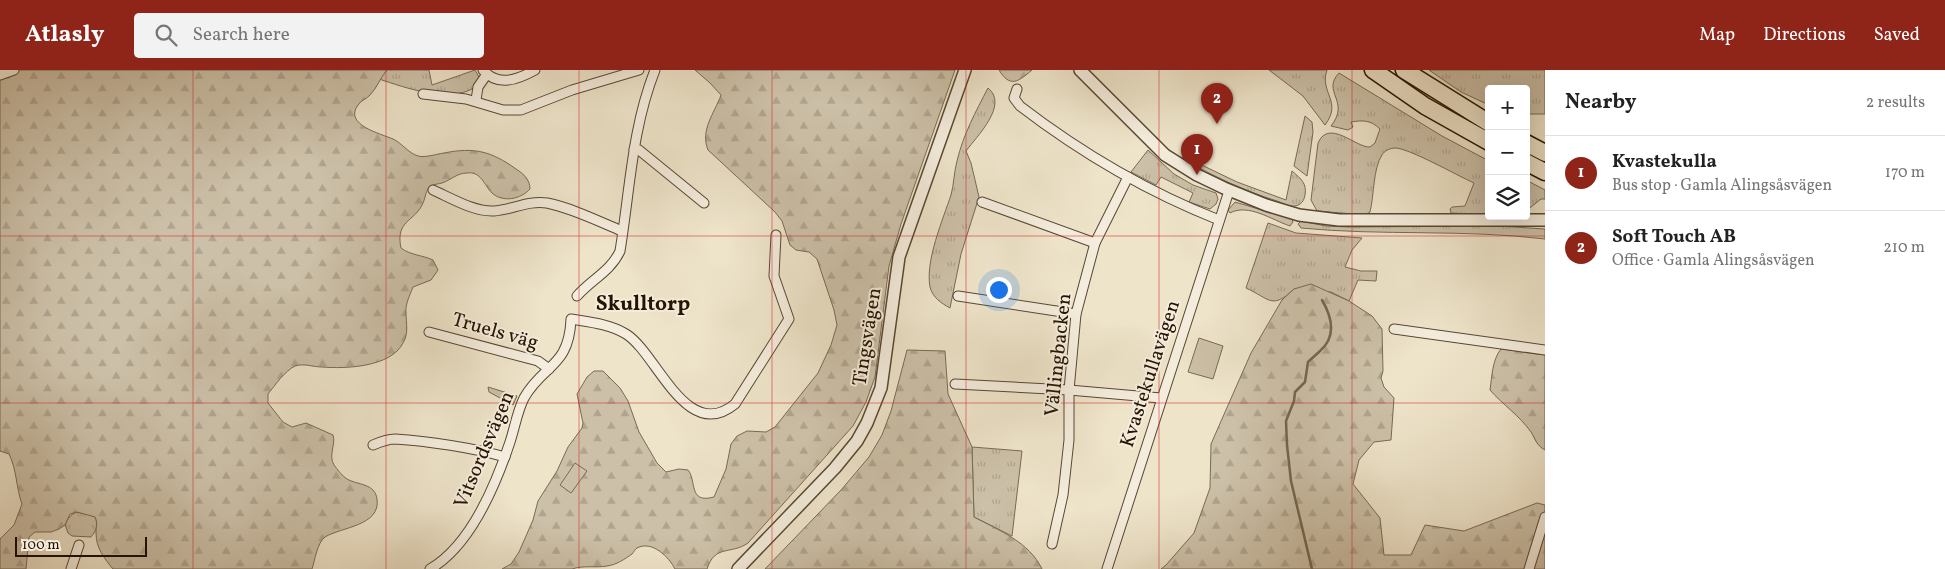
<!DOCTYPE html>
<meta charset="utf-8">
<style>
:root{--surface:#fff;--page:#f2f2f2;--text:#222;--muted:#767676;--line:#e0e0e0;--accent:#8f2418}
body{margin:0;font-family:Vollkorn,serif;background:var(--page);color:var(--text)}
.controls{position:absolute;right:15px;top:15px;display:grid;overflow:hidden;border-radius:5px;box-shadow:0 5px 20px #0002}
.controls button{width:45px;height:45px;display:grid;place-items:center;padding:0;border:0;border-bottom:1px solid var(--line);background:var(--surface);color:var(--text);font:25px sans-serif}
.scale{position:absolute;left:15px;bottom:12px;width:132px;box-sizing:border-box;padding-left:5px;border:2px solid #261300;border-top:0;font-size:14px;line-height:18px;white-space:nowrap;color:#261300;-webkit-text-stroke:4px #f4eddd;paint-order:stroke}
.you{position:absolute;left:998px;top:219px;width:18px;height:18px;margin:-12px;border:4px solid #fff;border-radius:50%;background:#1a73e8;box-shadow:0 0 0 8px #1a73e833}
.badge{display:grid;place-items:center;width:32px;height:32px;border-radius:50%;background:var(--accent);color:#fff;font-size:16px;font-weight:700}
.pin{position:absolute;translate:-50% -41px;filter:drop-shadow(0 1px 2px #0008)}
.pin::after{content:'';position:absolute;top:26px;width:18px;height:15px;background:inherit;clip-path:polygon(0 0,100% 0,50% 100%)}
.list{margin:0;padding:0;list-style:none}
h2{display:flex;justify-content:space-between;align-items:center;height:65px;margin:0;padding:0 20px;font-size:21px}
h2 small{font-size:16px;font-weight:400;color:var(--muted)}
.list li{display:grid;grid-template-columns:32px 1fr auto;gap:15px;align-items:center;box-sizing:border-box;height:75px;padding:0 20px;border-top:1px solid var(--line)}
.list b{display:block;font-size:19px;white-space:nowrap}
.list p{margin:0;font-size:16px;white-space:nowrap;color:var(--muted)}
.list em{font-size:16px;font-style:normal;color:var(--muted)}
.icon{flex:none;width:28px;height:28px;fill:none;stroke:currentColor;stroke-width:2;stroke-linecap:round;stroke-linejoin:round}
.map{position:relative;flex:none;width:1545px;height:499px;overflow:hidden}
header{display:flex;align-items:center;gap:30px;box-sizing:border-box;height:70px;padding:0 25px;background:var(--accent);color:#fff}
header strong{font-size:24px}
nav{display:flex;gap:28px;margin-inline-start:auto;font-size:18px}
.search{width:350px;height:45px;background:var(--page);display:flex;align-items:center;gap:12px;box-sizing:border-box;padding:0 18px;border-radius:5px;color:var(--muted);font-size:19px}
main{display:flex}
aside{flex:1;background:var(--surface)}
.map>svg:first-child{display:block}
.grass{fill:url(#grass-tufts);stroke:#796a54}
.forest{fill:url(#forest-firs);stroke:#796a54}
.green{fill:#ccc0a8;stroke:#796a54}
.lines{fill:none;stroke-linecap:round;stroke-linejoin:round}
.stream{stroke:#756650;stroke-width:2.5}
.minor-casing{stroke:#584732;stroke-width:11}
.tertiary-casing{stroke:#584732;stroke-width:14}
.motorway-casing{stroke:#261300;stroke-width:19}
.minor{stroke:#f4eddd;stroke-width:9}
.tertiary{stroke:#f4eddd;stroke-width:11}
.motorway{stroke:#eee4ca;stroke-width:16}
.grid{fill:none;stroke:#d62828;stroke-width:1;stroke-opacity:0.55}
.labels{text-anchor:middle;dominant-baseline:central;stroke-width:4;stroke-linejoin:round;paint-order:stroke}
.street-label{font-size:20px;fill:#261300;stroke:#f4eddd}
.neighbourhood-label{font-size:21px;font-weight:bold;fill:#261300;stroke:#f4eddd}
</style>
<header>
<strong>Atlasly</strong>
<div class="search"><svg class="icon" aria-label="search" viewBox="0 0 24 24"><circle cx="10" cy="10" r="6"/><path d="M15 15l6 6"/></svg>Search here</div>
<nav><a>Map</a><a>Directions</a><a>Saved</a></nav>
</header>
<main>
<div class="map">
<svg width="1545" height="499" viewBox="0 0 1545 499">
<defs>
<pattern id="grass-tufts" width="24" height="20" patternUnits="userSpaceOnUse" patternTransform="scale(1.25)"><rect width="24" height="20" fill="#ccc0a8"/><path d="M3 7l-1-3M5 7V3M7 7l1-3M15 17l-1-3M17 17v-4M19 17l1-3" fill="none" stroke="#afa48f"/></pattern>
<pattern id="forest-firs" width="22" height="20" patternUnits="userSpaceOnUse" patternTransform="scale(1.25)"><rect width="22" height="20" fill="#ccc0a8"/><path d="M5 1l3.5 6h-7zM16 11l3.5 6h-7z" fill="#afa48f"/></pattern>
</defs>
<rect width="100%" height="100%" fill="#eee4ca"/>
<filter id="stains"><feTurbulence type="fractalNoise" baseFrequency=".004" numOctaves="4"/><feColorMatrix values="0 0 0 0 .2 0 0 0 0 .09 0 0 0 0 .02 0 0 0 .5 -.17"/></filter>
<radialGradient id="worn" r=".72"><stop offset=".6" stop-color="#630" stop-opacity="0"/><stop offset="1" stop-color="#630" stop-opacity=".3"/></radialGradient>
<!-- grass -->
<g class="grass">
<path d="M387,0H429L432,15L475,0L479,7L474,18C448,33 406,18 379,9Z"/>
<path d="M1269,0H1327C1319,23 1343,31 1325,55L1303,26Z"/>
<polygon points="1429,0 1545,0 1545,44 1526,44 1526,19 1489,19 1489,35 1461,22"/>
<path d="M1339,3L1442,66L1489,91V145L1451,143L1450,139L1452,137L1465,136L1474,113C1458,106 1409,78 1395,78C1390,78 1384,81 1382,85C1373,98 1374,127 1370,142L1365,145L1317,141L1311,130L1318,73C1329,48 1356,78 1370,77L1375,73L1380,59C1371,50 1363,50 1351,52L1353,57L1348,60L1331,56C1351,31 1321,22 1339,3Z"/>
<path d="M988,18C1009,35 977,66 966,81L971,93L979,127L961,184L950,238C941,233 933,228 930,217C925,191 943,149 951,125C954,114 954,102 957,91C963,65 976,41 988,18Z"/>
<polygon points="1305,46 1312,52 1313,62 1307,106 1294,96"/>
<polygon points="1148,80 1174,104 1193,115 1216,123 1218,129 1216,134 1210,139 1189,132 1193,123 1161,107 1156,115 1131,102"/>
<path d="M1183,86L1237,112L1286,130L1292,101C1301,109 1307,113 1305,125C1304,131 1301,135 1295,136C1290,137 1283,133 1277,131C1244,121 1213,106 1183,89Z"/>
<polygon points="1526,110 1545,120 1545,129 1541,129 1526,141"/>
<path d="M1235,132L1292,149L1293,152L1290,156C1272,150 1248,133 1230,143L1228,140Z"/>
<path d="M1301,151L1326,156L1348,157L1499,156L1545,159V169C1464,159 1382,166 1301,158L1298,154Z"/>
<path d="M1268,153L1296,163L1362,168L1352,180L1345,197L1361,201H1377L1376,211L1358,210L1349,231L1331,222L1294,219C1272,240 1270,229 1246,218Z"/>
<polygon points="488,317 517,326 513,335 489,322"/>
<polygon points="972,377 1022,381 1012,466 974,447"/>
<path d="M77,442L95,446C98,455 97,460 91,467L72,466L68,463L65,455C68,448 70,445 77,442Z"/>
</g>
<!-- forest -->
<g class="forest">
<path d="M0,0H387C380,8 377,18 370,25C367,29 361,30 358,35C343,55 382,64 393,69C402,73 408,83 418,86C425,88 437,84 444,83C474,77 491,81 516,99C524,104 530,110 530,119C521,129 503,133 492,123C484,115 481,101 467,103C457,103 451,110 442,113C439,114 434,114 431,116C425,120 426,127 423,133C415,152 395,150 401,178C410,185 422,185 433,190L438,200L431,210L413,217C410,225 405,234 406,243C406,253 409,263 403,273C391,297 346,299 322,297C313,297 304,293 295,296C285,301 275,315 268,324V333L283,352L292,357L306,353L333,365C336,375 328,385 334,395C337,399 342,406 347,409C357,415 375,413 377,429C381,456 341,457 325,467C317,473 315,490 312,499H113C104,488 96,478 96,463C96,456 98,453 95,447L77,442L70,444L65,455L59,459L51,462H35L29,467L26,499H0V469L14,455L22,434C16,418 17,400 9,384L0,381Z"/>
<path d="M695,0H955L901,154L889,196L875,307L866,332L853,356L748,473C731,485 715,474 707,499H675C669,487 652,470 637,478C635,479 634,482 632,484C625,489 616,495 607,496C595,498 584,495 572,499H502L511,494L519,482L533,450L538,431L557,401L568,377L582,358L583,353L577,324L587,307L594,301H603L620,318L628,331L639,362L657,393L666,402L679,399L688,400C697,411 688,434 714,427L726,399L731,374L737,366L747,361L766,362L775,357L818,303L831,275L837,255L834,240L817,189L809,182L796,180L790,175L782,151L775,142L708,80C700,60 714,44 721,25L710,13Z"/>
<path d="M999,0H1032C1018,12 1010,18 999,0Z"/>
<polygon points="1311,214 1349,231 1372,246 1382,259 1383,301 1381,308 1384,317 1394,328 1391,370 1374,372 1359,390 1353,414 1380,448 1384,485 1411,485 1425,455 1464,461 1537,433 1545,435 1545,499 1161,499 1166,495 1194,463 1210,418 1211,374 1251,283 1282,230 1294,219"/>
<path d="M1501,279L1545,285V380C1536,375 1536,370 1531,362C1519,345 1503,335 1490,320C1492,307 1492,290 1501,279Z"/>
<path d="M907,280L945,281L948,324L972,377L974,447C1000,461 1029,472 1042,499H765L842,419L869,387L882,365L891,341Z"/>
</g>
<!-- green -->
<g class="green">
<polygon points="1199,268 1223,276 1213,309 1188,302"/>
<polygon points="575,393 587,401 571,423 560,415"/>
</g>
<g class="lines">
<!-- stream -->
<path class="stream" d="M1312,499L1291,411L1287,375L1286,351L1294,331L1295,322L1305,312L1308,292C1312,288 1316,285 1320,281C1337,266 1332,247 1322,230"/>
<defs>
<g id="minor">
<path d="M483,0C498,17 517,10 535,0"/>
<polyline points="0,5 14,0"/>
<path d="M1017,19L1014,28L1020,36C1080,82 1148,122 1219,150"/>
<polyline points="423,24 466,29 503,40 521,40 572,20 639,0"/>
<polyline points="476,30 478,17 487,4"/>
<polyline points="634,79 639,80 704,133"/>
<path d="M433,120C451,128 474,142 494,141C512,140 528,130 547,133C572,138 598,151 622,161"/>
<polyline points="982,132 1095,173"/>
<path d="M577,226C591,210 611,201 620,181C630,120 632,58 655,0"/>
<polyline points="958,226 1076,244"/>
<polyline points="1394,259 1545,280"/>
<polyline points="429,262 538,291 549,299"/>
<polyline points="955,314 1069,320 1161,328"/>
<path d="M373,375C380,372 387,369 395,369C428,371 474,378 505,387"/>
<polyline points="1052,474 1063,425 1069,370 1069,320 1076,244 1095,173 1128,107"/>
<polyline points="71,499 79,475"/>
<path d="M430,499C470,476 496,414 510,372C515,357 517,342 524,328C543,294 569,298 571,249C589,252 610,254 626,264C657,283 686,374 735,334L789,249L774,206L776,165"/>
<polyline points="1107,499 1229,121"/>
<polyline points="1529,499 1545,447"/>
</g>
<g id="tertiary">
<polyline points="1080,0 1165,85 1197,105 1224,118 1266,135 1299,145 1339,150 1545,150"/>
<polyline points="738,499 835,398 857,371 867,353 881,318 899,187 965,0"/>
</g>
<g id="motorway">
<polyline points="1373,0 1425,36 1489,72"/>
<polyline points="1404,0 1489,53"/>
<polyline points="1526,73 1545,83"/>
<polyline points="1526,92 1545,102"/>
</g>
</defs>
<!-- minor casing -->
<use href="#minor" class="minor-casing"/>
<!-- tertiary casing -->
<use href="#tertiary" class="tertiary-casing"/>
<!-- motorway casing -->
<use href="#motorway" class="motorway-casing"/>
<!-- minor -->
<use href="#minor" class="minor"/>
<!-- tertiary -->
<use href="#tertiary" class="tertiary"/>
<!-- motorway -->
<use href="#motorway" class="motorway"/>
</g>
<!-- grid -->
<path class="grid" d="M193,0V499M386,0V499M579,0V499M772,0V499M966,0V499M1159,0V499M1352,0V499M0,166H1545M0,333H1545"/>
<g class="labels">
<!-- street labels -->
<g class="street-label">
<text transform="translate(495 262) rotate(16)">Truels väg</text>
<text transform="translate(868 267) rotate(-81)">Tingsvägen</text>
<text transform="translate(1059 285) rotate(-84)">Vällingbacken</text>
<text transform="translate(1151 304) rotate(-72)">Kvastekullavägen</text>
<text transform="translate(485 380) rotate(-67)">Vitsordsvägen</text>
</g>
<!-- neighbourhood labels -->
<g class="neighbourhood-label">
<text x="643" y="234">Skulltorp</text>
</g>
</g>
<rect width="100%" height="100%" filter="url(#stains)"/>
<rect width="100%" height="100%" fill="url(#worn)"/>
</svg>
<div class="controls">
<button>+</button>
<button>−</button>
<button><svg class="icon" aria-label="layers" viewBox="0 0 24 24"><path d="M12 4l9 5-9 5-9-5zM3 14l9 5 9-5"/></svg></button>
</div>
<div class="scale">100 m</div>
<div class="you"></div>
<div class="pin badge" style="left:1197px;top:105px">1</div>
<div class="pin badge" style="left:1217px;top:54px">2</div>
</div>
<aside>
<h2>Nearby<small>2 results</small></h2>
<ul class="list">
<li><span class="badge">1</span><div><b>Kvastekulla</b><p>Bus stop · Gamla Alingsåsvägen</p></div><em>170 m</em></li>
<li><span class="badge">2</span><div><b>Soft Touch AB</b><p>Office · Gamla Alingsåsvägen</p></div><em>210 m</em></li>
</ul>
</aside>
</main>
